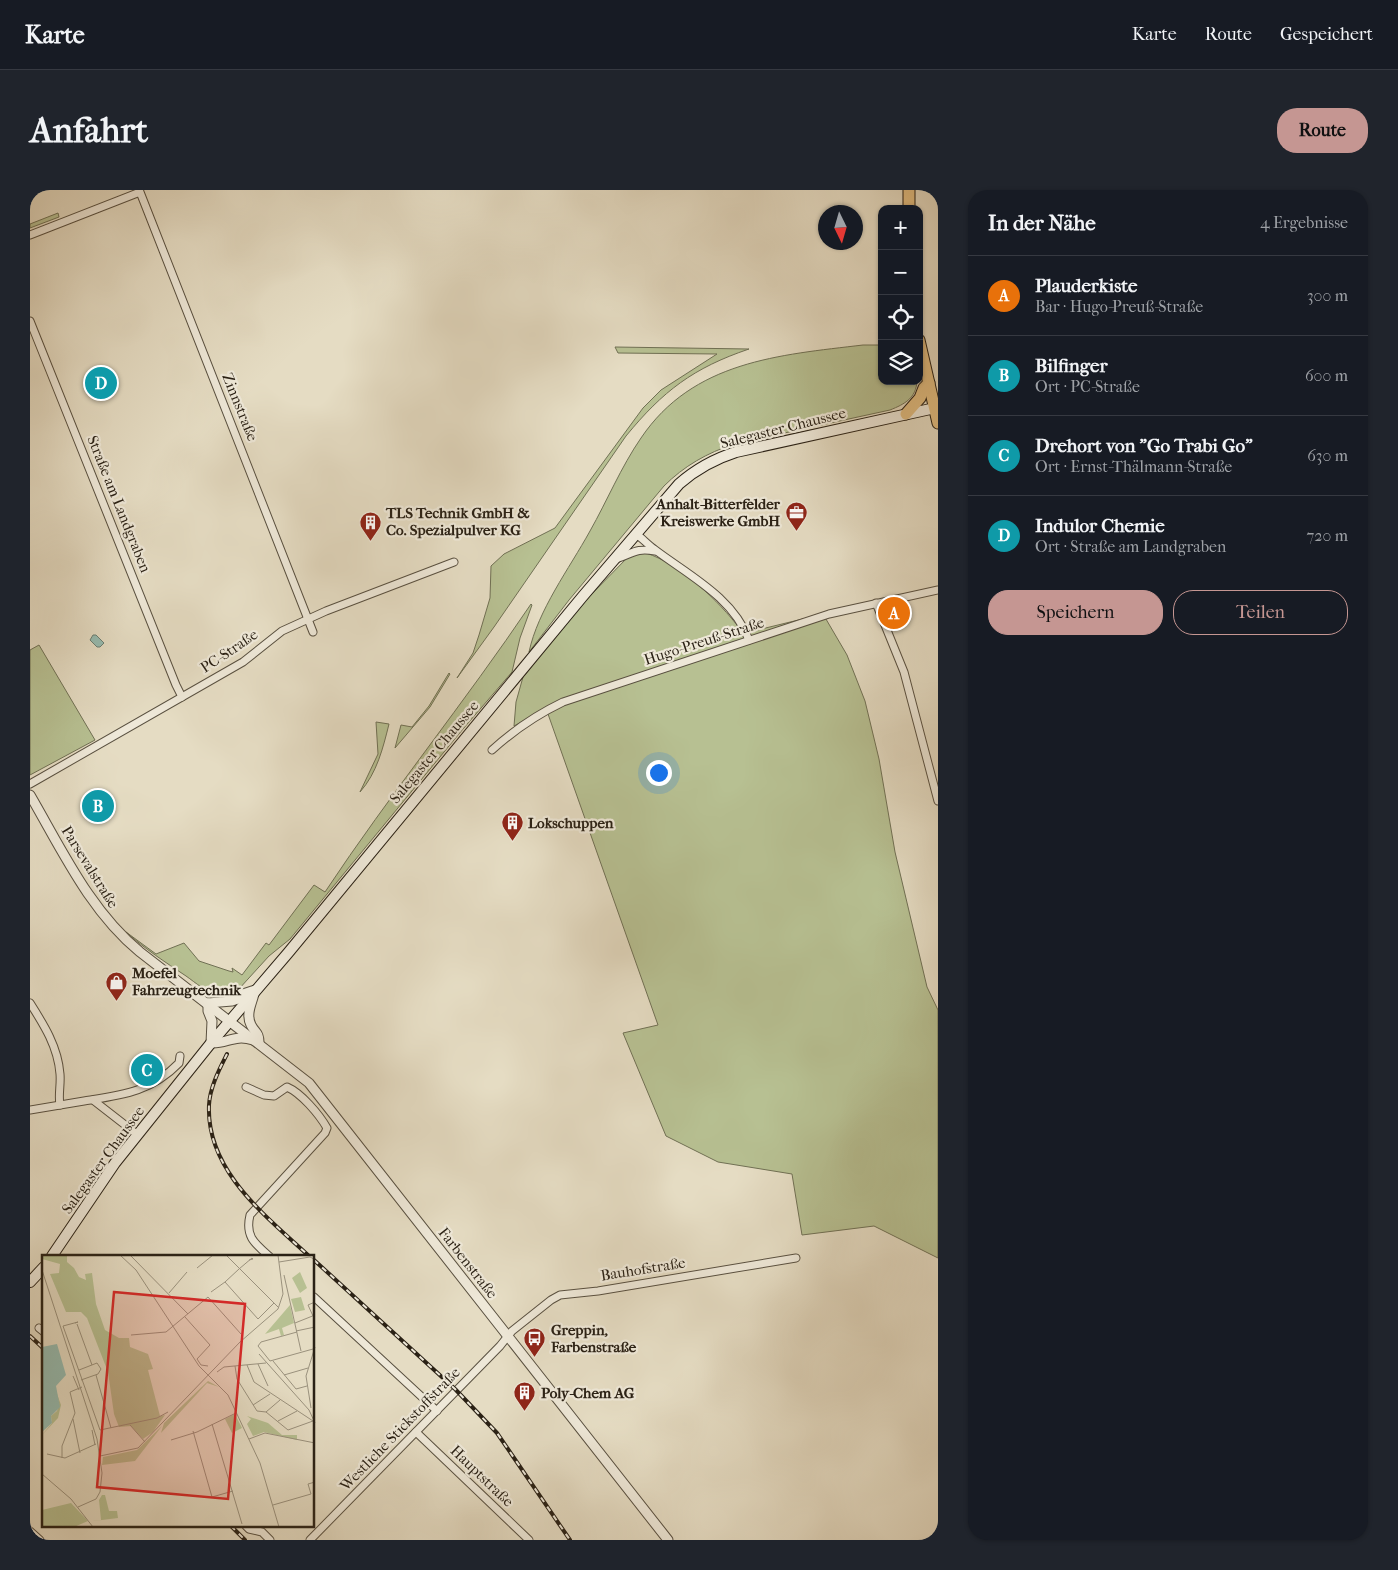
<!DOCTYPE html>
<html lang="de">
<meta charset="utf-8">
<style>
:root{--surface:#171b24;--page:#20242c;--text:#f1f3f6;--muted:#9ea1a6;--line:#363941;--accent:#c59692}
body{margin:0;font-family:"IM FELL French Canon",serif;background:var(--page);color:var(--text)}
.controls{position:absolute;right:15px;top:15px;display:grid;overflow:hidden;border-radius:10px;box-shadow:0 1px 4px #0004}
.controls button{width:45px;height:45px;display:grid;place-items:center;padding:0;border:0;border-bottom:1px solid var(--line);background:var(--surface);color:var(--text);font:25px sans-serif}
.compass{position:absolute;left:788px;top:15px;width:45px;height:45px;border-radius:50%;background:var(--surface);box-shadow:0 1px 4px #0004;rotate:175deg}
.you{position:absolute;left:628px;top:582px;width:18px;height:18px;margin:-12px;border:4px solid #fff;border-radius:50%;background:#1a73e8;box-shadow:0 0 0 8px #1a73e833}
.badge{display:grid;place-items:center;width:32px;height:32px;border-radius:50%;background:var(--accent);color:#fff;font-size:16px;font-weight:700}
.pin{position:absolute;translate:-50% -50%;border:2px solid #fff;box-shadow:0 1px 5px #0006}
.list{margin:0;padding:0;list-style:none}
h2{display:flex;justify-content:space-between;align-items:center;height:65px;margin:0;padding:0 20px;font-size:21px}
h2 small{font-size:16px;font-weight:400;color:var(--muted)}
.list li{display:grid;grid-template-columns:32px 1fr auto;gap:15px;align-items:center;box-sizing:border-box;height:80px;padding:0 20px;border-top:1px solid var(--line)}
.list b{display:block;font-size:19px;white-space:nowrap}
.list p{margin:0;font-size:16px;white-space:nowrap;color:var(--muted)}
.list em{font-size:16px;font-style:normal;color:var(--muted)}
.actions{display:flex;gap:10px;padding:15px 20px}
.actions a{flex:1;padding:11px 0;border:1px solid var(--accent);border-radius:20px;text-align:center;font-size:18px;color:var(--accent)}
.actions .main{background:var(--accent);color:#111}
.icon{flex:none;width:28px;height:28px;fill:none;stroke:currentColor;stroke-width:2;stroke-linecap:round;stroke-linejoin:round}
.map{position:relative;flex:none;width:908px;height:1350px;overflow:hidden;border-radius:20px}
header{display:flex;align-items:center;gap:30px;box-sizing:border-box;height:70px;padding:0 25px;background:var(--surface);border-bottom:1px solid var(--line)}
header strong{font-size:24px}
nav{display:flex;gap:28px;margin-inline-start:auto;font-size:18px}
.intro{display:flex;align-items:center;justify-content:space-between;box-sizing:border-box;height:120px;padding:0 30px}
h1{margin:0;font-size:35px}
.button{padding:12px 22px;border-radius:20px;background:var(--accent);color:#111;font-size:18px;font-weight:700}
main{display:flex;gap:30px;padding:0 30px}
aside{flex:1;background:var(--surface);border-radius:20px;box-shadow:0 1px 4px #0004}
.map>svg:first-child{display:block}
.green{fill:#b7c092;stroke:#707054}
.water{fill:#96bcb1;stroke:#6b7e73}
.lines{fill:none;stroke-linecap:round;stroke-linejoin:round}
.minor-casing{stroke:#595040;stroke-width:9}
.tertiary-casing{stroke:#595040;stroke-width:11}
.secondary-casing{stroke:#2a2115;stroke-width:12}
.primary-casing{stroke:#2a2115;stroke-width:13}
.minor{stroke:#eee8d8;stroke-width:7}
.tertiary{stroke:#eee8d8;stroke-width:9}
.secondary{stroke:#eee8d8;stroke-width:10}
.primary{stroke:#e2be82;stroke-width:11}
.rail-casing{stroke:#2a2115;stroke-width:4}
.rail{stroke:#eee8d8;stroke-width:2;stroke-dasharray:5.5;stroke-linecap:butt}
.labels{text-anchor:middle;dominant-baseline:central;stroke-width:4.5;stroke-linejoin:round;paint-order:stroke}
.street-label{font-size:15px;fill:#2a2115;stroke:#eee8d8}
.poi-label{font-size:15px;font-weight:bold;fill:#2a2115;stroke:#eee8d8;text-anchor:start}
.inset-road{fill:none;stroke:#9a917d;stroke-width:1}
.view{fill:#d62828;fill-opacity:0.15;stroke:#d62828;stroke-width:2.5}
.inset-edge{fill:none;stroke:#2a2115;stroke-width:2.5}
</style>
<header>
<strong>Karte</strong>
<nav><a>Karte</a><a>Route</a><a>Gespeichert</a></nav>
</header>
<div class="intro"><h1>Anfahrt</h1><a class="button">Route</a></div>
<main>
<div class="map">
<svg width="908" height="1350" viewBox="0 0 908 1350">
<rect width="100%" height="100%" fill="#e5dcc3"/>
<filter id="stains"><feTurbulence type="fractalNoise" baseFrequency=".004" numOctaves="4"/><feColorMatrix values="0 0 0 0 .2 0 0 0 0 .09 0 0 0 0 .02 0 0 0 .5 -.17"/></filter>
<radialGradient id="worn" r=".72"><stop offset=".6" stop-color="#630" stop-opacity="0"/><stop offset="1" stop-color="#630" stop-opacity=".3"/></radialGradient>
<!-- green -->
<g class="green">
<polygon points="28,23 29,27 0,38 0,34"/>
<path d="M833,155H852V191H887C886,208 875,214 860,220L704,254C677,263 654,276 634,296L539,410L499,462C508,420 539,379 560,341C577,311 591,277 611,248C663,171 749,165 833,155Z"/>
<path d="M585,157L719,159C663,178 633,201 596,246L464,437L427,488L443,463L449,445L460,408L461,376L474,364L525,338L613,218L631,200L687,164L588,163Z"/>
<path d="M616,363C650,374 689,411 710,439L707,445L793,424L817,465L835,511L849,569L865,662L897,797L908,820V1068L844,1036L772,1045L762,984L688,972L636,946L593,843L628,835L518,524L513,520L484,536L486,512L493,487L554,412L597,368L603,364Z"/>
<path d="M501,414L502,415L490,448L482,482L433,539L260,749L239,766L208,800C202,804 196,806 189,805C177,803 166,793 156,786C135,772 115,759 96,742L126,764L154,753L169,771L199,781L203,782L202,778L212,785L236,753L239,755L284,695L295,702C360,604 435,512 501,414Z"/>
<polygon points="9,455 65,550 0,585 0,460"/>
<polygon points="419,483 420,484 400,517 365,558 371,535 382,537 399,516"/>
<path d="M346,532L359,534C353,558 347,583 330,602L348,564Z"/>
</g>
<!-- water -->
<polygon class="water" points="63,445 66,445 74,453 70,457 67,457 60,450"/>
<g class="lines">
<defs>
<g id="minor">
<polyline points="0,45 110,2 283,442"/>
<polyline points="0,131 146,495 152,507"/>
<path d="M606,344C612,348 617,354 624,359C658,385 703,407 719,450"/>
<path d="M586,369C604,363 605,358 625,361"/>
<polyline points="846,413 874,482 908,611"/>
<path d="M462,560C484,540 506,525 533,512L799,424L908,400"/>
<polyline points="0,594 213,472 252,441 296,421 424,372"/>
<path d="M0,813C14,835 28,857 30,884C31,895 28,905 30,915"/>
<path d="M216,897L234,905L244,906L257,897C271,903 289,924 297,938L295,943L220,1025C215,1046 224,1053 239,1066"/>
<polyline points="63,910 108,945"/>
<path d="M0,920C18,917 36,914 54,911C92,905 121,902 149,873L150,866"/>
<polyline points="284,1107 407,1221"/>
<polyline points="9,1138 14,1142"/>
<polyline points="386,1242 499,1350"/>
<polyline points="216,1336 219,1339 232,1342 240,1350"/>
<polyline points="0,1341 10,1350"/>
<polyline points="280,1350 470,1156 482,1141 521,1110 530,1105 568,1101 766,1068"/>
</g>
<g id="tertiary">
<path d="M0,605C32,660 60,721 110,762L279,893L638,1350"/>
<path d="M178,813L202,811L208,809L213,804L225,800C223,811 215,823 221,835C225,843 229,842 229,852"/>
<path d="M178,813V821L182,831L181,853C197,854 204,844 223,850"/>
</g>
<g id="secondary">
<path d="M22,1066L85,973L181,853L258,763L553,406L649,294C666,279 684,269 706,262L905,218"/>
<polyline points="0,1092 14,1077"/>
</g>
<g id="primary">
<polyline points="879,19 879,0"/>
<polyline points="889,150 908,233"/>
<polyline points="876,224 890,208 894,198 899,193"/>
</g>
</defs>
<!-- minor casing -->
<use href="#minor" class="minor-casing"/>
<!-- tertiary casing -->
<use href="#tertiary" class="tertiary-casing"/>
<!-- secondary casing -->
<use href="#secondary" class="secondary-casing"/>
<!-- primary casing -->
<use href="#primary" class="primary-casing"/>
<!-- minor -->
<use href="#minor" class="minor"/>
<!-- tertiary -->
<use href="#tertiary" class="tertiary"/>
<!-- secondary -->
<use href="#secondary" class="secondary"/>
<!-- primary -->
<use href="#primary" class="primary"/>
<defs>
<g id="rail">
<path d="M197,864C189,880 180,897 179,915C176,981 236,1026 279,1066"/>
<polyline points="284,1070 425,1199 467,1243 540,1350"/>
<polyline points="0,1146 14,1159"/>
<polyline points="201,1336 215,1350"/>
</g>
</defs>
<!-- rail casing -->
<use href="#rail" class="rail-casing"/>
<!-- rail -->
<use href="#rail" class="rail"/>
</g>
<!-- icons -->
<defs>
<symbol id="office-pin" viewBox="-11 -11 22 30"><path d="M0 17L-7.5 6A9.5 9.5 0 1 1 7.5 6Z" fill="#8f2418" stroke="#eee8d8"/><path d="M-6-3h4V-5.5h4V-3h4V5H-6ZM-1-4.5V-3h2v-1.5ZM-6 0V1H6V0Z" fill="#fff"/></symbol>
<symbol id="building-pin" viewBox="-11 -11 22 30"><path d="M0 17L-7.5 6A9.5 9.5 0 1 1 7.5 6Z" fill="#8f2418" stroke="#eee8d8"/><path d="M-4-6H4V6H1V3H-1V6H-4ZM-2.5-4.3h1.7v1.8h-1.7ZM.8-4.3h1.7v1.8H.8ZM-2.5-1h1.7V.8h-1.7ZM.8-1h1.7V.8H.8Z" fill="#fff"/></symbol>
<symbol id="shop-pin" viewBox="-11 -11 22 30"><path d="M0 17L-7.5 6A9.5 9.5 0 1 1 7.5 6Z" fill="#8f2418" stroke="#eee8d8"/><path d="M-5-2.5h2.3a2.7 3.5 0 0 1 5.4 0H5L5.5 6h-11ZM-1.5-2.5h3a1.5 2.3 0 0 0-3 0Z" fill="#fff"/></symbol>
<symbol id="bus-pin" viewBox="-11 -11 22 30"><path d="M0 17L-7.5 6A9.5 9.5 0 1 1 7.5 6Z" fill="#8f2418" stroke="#eee8d8"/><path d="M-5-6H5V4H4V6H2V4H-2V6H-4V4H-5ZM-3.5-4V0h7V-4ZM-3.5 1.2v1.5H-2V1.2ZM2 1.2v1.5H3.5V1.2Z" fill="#fff"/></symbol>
</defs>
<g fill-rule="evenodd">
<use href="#office-pin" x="754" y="310" width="25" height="34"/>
<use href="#building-pin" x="328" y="320" width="25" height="34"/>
<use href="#building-pin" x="470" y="620" width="25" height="34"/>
<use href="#shop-pin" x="74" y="780" width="25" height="34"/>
<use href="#bus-pin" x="492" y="1136" width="25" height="34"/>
<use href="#building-pin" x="482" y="1190" width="25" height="34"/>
</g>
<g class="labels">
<!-- street labels -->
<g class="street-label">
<text transform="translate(210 217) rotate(68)">Zinnstraße</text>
<text transform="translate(753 238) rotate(-14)">Salegaster Chaussee</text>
<text transform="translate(89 314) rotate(68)">Straße am Landgraben</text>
<text transform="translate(674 451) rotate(-18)">Hugo-Preuß-Straße</text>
<text transform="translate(199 461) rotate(-34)">PC-Straße</text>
<text transform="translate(404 562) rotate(-50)">Salegaster Chaussee</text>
<text transform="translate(60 677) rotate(58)">Parsevalstraße</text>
<text transform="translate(73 970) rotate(-54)">Salegaster Chaussee</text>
<text transform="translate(438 1073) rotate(52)">Farbenstraße</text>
<text transform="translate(613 1079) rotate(-9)">Bauhofstraße</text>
<text transform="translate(370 1239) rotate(-46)">Westliche Stickstoffstraße</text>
<text transform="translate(452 1286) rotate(44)">Hauptstraße</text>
</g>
<!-- poi labels -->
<g class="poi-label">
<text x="750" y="314" text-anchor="end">Anhalt-Bitterfelder<tspan x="750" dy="17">Kreiswerke GmbH</tspan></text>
<text x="356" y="323">TLS Technik GmbH &amp;<tspan x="356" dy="17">Co. Spezialpulver KG</tspan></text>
<text x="498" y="633">Lokschuppen</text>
<text x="102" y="783">Moefel<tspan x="102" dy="17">Fahrzeugtechnik</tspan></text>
<text x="521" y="1140">Greppin,<tspan x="521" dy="17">Farbenstraße</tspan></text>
<text x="511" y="1203">Poly-Chem AG</text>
</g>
</g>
<!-- overview -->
<g transform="translate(12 1065)">
<rect width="272" height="272" fill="#e5dcc3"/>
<path d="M0,0H25V7L32,13L37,22L44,25L43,19L50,18L54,49L63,75L77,83H87L88,92L106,99L111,114L106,115L118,161L123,160L111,177L101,184L89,171L77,172L72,159L66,117L45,63L39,57H24L8,19L17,18L18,9L0,4ZM258,17L265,33L258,38L250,23ZM259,42L263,55L253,57L249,44ZM248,50L252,68L240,73L242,80L239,81L237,74L223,79ZM166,126L177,132L165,128L119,178L122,168ZM17,128L14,136L19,150L16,163L0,180L10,168L9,161L15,156L17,148L14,136ZM193,159L200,173L190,178L183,164ZM205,161L226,168L240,180H255V185L222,177L211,181L205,169L209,164ZM120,171L93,206L60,210L61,202L95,195ZM60,240H63L67,256H75L76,263L52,266H51L59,265L57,245ZM29,248L46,266L32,272H0V255Z" fill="#b7c092"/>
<path d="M15,89L24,120L14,131L18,152L9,161L10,168L0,177V92Z" fill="#96bcb1"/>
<path class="inset-road" d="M78,0L94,15L157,111L186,140L218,208L237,272M88,0L146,59M184,0L237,53M237,7L268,2L272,4M155,13L171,0M0,15L55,184L60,218L58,237L54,244L36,252M242,20L259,96M183,27L216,64L232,48M169,37L183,27L197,14L210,3L211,4L207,5M127,38L145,17M271,61L266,50L273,47M143,62L168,90L155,104L159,110L166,111M33,68L36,67L21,71L58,175M253,68L273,60M35,69L50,110M254,76L273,72M255,77L219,87L216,91L228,106L271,94M89,80L124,77L166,42L199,79M217,99L267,155L273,168M231,106L254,134L265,131M216,109L226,131M205,110L212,127L271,166M193,111L195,124L215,156L224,157L246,175L271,166M37,115L55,108L59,114L56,119L39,125M175,117L182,112L224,108M54,120L69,173M242,120L266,113M31,121L37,135M211,150L228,139M269,153L264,121L273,92M224,157L238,145M31,164L38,198M236,166L255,156M170,169L200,269M88,170L103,187M50,175L53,190M58,175L115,163L126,157M151,176L170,242L191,236M207,184L223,178L273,188M129,185L155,177L194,158M5,199L23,203L54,189M58,201L96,193L198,87L236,54L241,39L236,0M20,203V191L33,158L28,137L40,132M0,219L29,244L51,272M231,250L269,239L266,229L273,227"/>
<path class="view" d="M72,37L203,49L186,244L55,232Z"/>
<rect width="272" height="272" class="inset-edge"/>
</g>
<rect width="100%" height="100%" filter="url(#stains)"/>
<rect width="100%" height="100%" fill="url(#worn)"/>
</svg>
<div class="controls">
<button>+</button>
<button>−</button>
<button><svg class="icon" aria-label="locate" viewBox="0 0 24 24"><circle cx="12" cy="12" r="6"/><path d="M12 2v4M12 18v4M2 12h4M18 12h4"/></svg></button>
<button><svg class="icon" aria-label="layers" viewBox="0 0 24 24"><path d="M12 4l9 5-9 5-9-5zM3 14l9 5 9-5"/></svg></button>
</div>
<svg class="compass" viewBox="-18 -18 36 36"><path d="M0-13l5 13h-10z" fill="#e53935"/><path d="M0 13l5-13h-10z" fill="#9ea1a6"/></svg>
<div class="you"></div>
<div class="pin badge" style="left:864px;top:423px;background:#e8710a">A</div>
<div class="pin badge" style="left:68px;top:616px;background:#0f9aa8">B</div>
<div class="pin badge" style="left:117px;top:880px;background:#0f9aa8">C</div>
<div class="pin badge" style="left:71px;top:193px;background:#0f9aa8">D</div>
</div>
<aside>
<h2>In der Nähe<small>4 Ergebnisse</small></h2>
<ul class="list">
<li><span class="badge" style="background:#e8710a">A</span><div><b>Plauderkiste</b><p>Bar · Hugo-Preuß-Straße</p></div><em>300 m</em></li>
<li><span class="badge" style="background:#0f9aa8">B</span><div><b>Bilfinger</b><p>Ort · PC-Straße</p></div><em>600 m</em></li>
<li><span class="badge" style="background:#0f9aa8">C</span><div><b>Drehort von &quot;Go Trabi Go&quot;</b><p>Ort · Ernst-Thälmann-Straße</p></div><em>630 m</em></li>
<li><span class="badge" style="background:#0f9aa8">D</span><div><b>Indulor Chemie</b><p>Ort · Straße am Landgraben</p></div><em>720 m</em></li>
</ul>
<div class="actions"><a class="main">Speichern</a><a>Teilen</a></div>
</aside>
</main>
